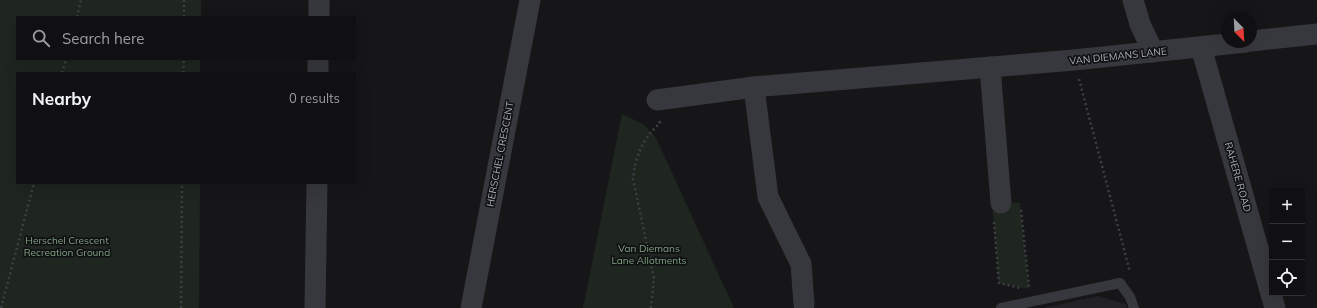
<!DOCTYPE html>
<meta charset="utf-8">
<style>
:root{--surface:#101012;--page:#19191b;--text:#f1f3f6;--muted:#9c9d9f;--line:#303032}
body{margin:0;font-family:Mulish,sans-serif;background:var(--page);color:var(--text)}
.controls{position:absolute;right:12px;bottom:12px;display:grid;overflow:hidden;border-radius:0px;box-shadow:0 4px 16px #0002}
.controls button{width:36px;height:36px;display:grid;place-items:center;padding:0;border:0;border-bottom:1px solid var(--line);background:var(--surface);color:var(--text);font:20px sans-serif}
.compass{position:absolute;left:1221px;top:12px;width:36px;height:36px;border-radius:50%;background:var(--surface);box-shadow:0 4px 16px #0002;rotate:156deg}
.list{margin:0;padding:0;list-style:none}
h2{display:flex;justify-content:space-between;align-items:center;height:52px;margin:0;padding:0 16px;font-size:17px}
h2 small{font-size:13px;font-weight:400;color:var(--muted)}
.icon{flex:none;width:22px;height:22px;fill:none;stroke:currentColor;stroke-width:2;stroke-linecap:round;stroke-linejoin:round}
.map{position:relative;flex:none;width:1317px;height:308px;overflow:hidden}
.search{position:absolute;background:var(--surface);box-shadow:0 4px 16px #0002;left:16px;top:16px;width:340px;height:44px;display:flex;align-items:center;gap:10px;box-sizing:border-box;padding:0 14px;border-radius:0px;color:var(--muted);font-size:15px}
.panel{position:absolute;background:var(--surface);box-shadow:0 4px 16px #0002;left:16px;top:72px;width:340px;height:112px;border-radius:0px}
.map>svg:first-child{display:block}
.built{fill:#222225}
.green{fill:#1e261f}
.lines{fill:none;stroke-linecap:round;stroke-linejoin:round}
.path{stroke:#3d3f44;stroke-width:2.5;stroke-dasharray:2 3;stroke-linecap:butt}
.service{stroke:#37383d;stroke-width:10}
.minor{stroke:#37383d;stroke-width:21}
.labels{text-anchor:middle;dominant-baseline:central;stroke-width:3.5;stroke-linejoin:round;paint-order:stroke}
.street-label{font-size:10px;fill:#a8adb8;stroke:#111113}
.park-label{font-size:10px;fill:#7fa381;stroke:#111113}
</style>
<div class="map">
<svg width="1317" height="308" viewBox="0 0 1317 308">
<rect width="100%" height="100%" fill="#161618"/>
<!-- built -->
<polygon class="built" points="1098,296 1126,304 1127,308 1043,308"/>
<!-- green -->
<g class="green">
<polygon points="0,0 201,0 201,17 17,17 17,59 200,59 200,73 17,73 17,183 200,183 199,308 0,308"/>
<polygon points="622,114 643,124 656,138 734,308 583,308"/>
<polygon points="992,203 1020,203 1029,289 999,283"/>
</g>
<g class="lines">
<!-- path -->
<g class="path">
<polyline points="77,17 81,0"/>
<polyline points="184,17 184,0"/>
<polyline points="62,73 66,59"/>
<polyline points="183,73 184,59"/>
<polyline points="1079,79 1130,272"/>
<polyline points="1021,210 1029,287"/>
<polyline points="994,222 999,283 1020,288"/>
<polyline points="1,308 34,183"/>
<polyline points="181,308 182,183"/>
<path d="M651,308L654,278L633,179C635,157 643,138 660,123L659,120"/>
</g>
<!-- service -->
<polyline class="service" points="1001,308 1120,283 1130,297 1134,308"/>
<!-- minor -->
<g class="minor">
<polyline points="1133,0 1140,24 1153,52"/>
<polyline points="319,17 319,0"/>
<polyline points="1251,41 1317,34"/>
<polyline points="1201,47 1275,308"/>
<polyline points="990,67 1001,203"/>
<polyline points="318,73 318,59"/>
<polyline points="754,87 768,197 801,264 804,304"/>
<polyline points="657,100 754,87 1074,60 1246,42"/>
<polyline points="315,308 317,183"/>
<polyline points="471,308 530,0"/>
</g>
</g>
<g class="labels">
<!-- street labels -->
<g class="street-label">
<text transform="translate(1118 56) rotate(-6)">VAN DIEMANS LANE</text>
<text transform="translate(500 154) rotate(-79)">HERSCHEL CRESCENT</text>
<text transform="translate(1238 177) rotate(74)">RAHERE ROAD</text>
</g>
<!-- park labels -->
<g class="park-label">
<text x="67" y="240">Herschel Crescent<tspan x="67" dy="12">Recreation Ground</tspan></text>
<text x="649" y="248">Van Diemans<tspan x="649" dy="12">Lane Allotments</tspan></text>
</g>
</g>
</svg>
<div class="controls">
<button>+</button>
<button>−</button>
<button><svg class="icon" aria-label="locate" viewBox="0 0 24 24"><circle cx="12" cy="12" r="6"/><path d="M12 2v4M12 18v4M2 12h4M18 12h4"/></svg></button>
</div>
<svg class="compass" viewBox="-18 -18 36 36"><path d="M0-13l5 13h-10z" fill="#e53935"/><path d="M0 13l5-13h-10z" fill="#9c9d9f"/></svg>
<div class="search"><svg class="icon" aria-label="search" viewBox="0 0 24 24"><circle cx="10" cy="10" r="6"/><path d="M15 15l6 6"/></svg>Search here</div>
<section class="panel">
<h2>Nearby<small>0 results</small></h2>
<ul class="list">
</ul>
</section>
</div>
